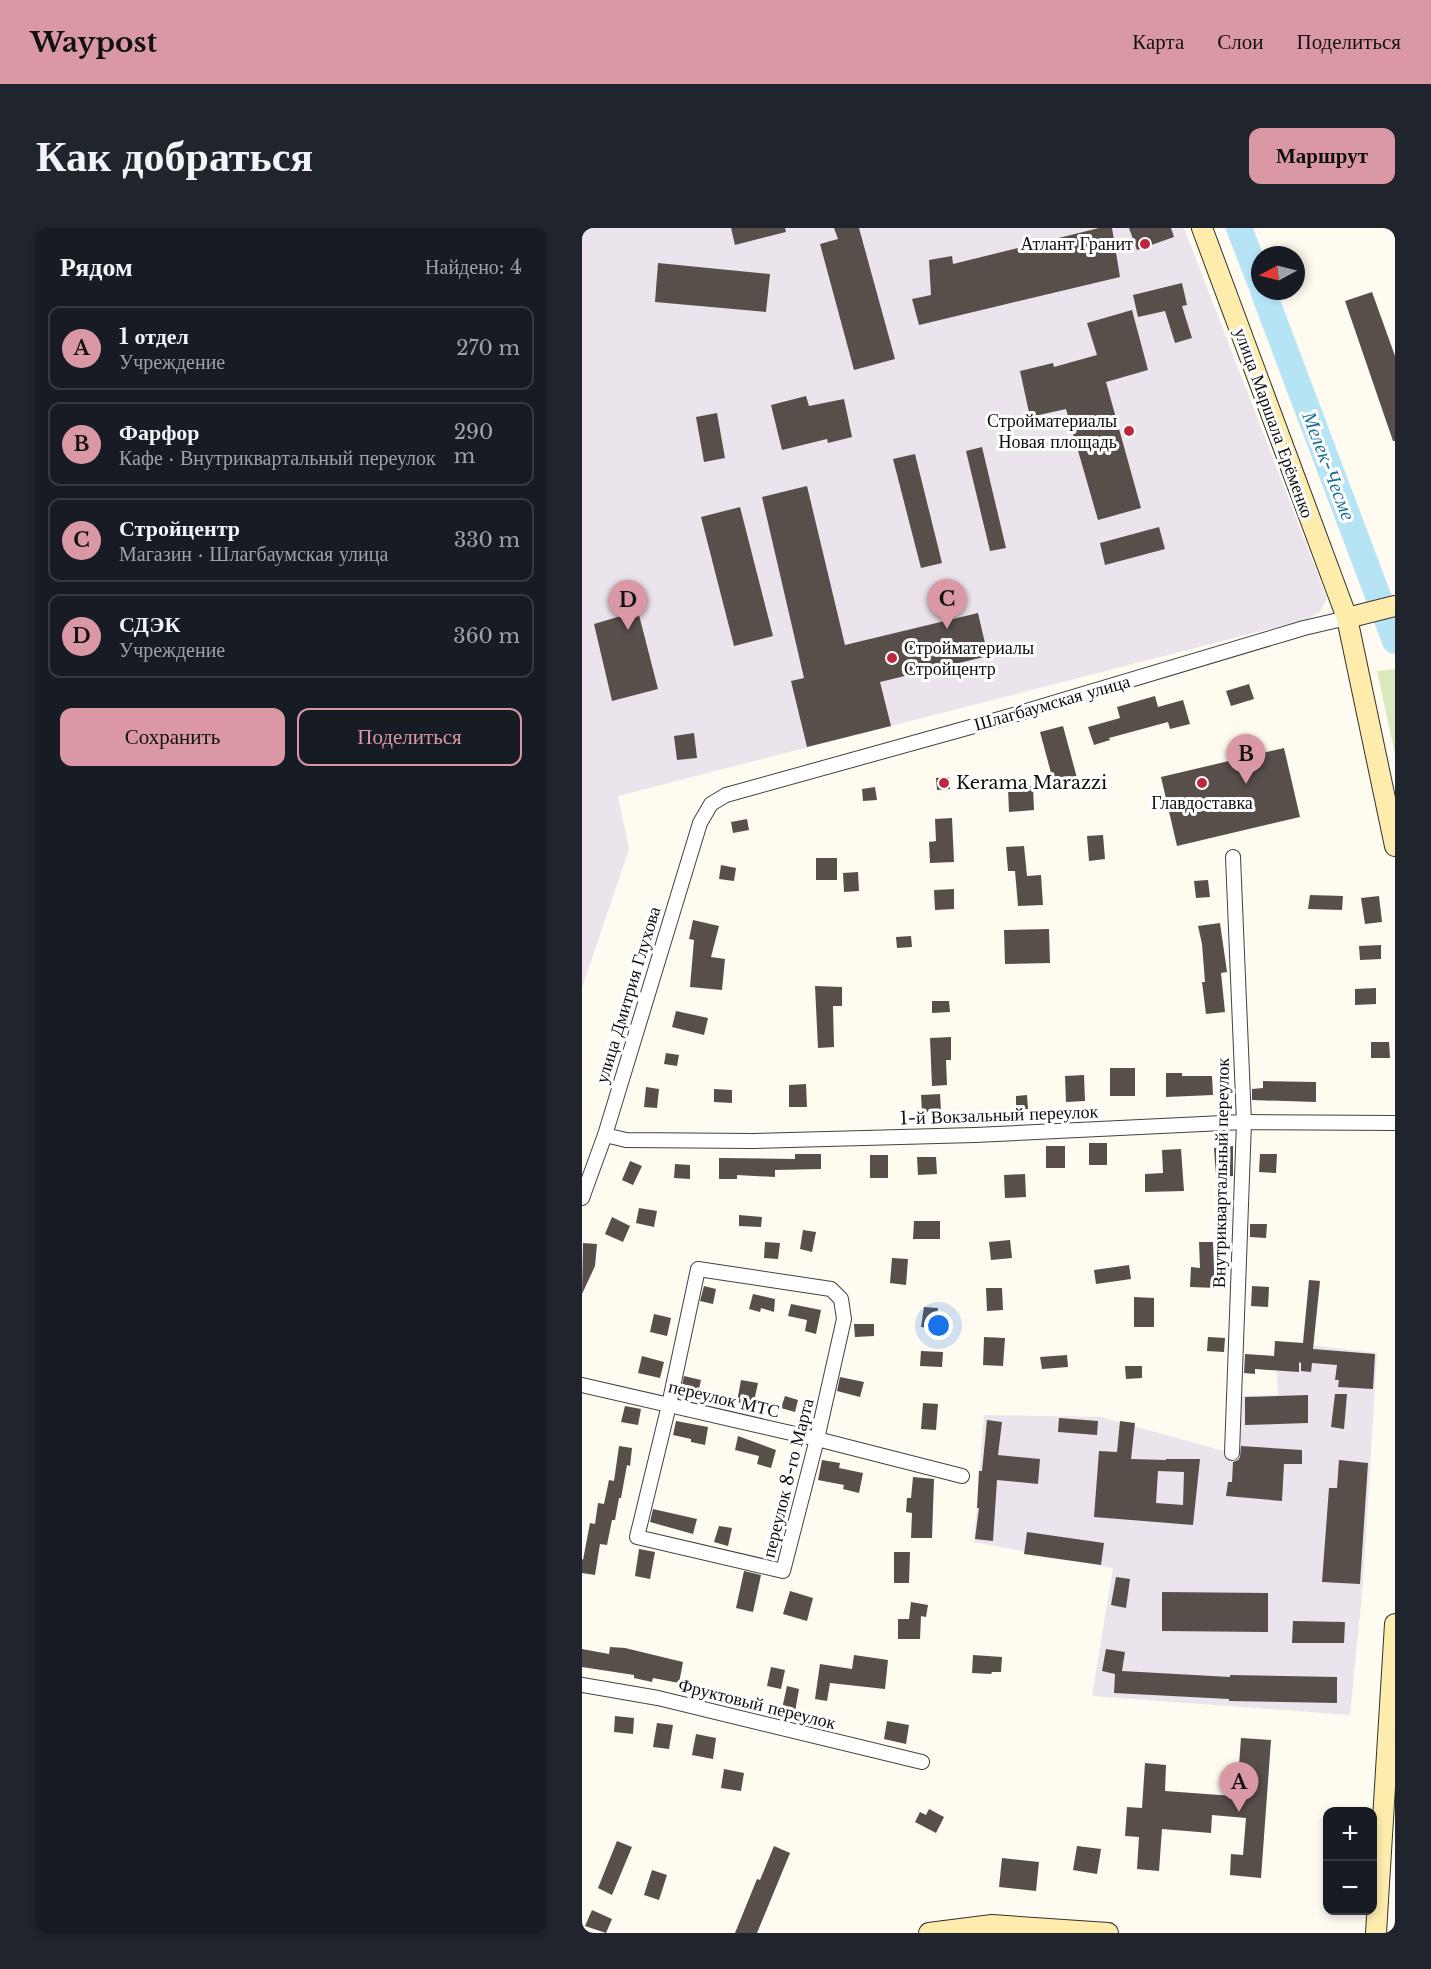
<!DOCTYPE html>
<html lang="ru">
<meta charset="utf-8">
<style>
:root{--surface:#171b24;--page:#20242c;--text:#f1f3f6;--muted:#9ea1a6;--line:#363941;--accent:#da98a4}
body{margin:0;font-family:"Libre Baskerville",serif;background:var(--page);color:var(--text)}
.controls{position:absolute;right:18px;bottom:18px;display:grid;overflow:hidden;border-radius:12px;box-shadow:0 3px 9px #0003}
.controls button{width:54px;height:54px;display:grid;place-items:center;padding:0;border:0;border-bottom:2px solid var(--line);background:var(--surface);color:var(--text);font:30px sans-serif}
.compass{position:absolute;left:669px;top:18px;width:54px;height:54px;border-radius:50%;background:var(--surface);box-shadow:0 3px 9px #0003;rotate:263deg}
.you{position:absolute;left:357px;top:1098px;width:21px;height:21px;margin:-15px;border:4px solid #fff;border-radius:50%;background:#1a73e8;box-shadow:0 0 0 9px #1a73e833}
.badge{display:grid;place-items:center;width:39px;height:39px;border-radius:50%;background:var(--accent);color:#111;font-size:20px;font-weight:700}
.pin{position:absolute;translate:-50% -50px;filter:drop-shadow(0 2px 3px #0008)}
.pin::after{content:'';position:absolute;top:32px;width:21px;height:18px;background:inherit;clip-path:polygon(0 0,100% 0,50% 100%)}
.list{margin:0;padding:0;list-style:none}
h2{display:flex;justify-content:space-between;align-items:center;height:78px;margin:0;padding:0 24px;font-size:26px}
h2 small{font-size:20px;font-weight:400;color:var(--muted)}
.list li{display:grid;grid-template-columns:39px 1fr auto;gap:18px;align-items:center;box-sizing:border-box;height:84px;margin:0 12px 12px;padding:0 12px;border:2px solid var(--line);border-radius:12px}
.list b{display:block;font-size:22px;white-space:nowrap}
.list p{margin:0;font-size:20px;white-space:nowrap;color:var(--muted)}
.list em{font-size:20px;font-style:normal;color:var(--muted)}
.actions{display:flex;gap:12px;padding:18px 24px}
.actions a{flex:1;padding:14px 0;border:2px solid var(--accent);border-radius:12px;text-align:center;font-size:21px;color:var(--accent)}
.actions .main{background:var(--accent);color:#111}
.map{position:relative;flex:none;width:813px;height:1705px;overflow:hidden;border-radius:12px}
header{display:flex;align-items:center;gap:36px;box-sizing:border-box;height:84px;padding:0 30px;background:var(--accent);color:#111}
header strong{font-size:28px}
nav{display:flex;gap:33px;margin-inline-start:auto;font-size:21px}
.intro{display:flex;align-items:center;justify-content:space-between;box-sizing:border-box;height:144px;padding:0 36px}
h1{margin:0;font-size:42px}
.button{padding:15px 27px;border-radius:12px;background:var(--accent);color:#111;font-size:21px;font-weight:700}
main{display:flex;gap:36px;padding:0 36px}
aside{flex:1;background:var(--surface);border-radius:12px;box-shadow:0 3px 9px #0003}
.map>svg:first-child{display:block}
.industrial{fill:#ebe4ed}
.green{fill:#d8e9bb}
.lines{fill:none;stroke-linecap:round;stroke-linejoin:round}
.river{stroke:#b6e4f5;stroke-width:26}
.building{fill:#584f4b;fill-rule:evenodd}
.street-casing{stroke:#424242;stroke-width:16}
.secondary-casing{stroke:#313131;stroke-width:22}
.street{stroke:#fff;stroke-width:14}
.secondary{stroke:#feecad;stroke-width:20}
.poi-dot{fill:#be283f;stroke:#fff;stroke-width:2}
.labels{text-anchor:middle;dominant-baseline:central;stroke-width:6;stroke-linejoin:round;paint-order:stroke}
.poi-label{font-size:18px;fill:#0f0f0f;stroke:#fff;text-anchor:end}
.street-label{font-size:18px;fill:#0f0f0f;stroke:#fff}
.water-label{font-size:20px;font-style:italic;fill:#1973a0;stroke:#fff}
</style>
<header>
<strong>Waypost</strong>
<nav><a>Карта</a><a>Слои</a><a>Поделиться</a></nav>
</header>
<div class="intro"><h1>Как добраться</h1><a class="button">Маршрут</a></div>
<main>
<aside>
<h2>Рядом<small>Найдено: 4</small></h2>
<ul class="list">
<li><span class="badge">A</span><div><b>1 отдел</b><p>Учреждение</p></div><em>270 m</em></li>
<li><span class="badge">B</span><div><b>Фарфор</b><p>Кафе · Внутриквартальный переулок</p></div><em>290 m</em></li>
<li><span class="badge">C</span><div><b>Стройцентр</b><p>Магазин · Шлагбаумская улица</p></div><em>330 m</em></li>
<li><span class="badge">D</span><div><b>СДЭК</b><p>Учреждение</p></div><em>360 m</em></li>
</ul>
<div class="actions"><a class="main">Сохранить</a><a>Поделиться</a></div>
</aside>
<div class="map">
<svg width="813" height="1705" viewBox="0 0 813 1705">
<rect width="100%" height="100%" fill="#fffbf1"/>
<!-- industrial -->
<g class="industrial">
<polygon points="0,0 602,0 745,370 738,384 726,391 36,568 47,621 0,760"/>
<polygon points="693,1113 795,1125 781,1356 768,1487 510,1468 531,1340 392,1314 402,1187 519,1189 649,1225 652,1168 696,1167"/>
</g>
<!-- green -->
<polygon class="green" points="813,441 813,526 795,443"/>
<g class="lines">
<!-- river -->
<g class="river">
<polyline points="657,0 678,54"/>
<polyline points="681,63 813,413"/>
</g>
</g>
<!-- building -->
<g class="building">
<polygon points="149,0 203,0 204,4 153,17"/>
<polygon points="252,0 277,0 313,131 272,142 238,16 256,11"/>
<polygon points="517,0 530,0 538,49 337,97 330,71 349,67 347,32 370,28 371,36"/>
<polygon points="547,0 589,0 592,9 555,22"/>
<polygon points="76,35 188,46 184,84 73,74"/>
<polygon points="600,55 605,77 600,78 610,110 593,115 583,83 556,89 551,67"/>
<polygon points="790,64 813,128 813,213 811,213 763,73"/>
<polygon points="550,82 566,142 524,154 559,280 516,292 484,181 448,189 438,143 471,135 472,139 515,127 505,95"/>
<polygon points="224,168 227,178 262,171 270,209 246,215 245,211 200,222 189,177"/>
<polygon points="135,185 143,230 122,234 114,189"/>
<polygon points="400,219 424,320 408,323 384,223"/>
<polygon points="333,226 360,335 339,340 311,231"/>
<polygon points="225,258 263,417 396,385 406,428 298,454 309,498 225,519 209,453 222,450 180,269"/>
<polygon points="158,279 191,408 152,418 119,289"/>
<polygon points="577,299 583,321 523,337 518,315"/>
<polygon points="56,383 76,461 30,473 12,396"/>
<polygon points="667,456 672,471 649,478 644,463"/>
<polygon points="573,468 576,479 601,472 608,496 588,501 586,494 527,510 528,512 512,517 506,499 538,490 535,479"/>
<polygon points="481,498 495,550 472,556 458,504"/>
<polygon points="112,505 115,530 95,532 92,508"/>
<polygon points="702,520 718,589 595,618 579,549"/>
<polygon points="367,549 368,561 355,562 354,550"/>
<polygon points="451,558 452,582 427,584 426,560"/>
<polygon points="293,559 295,572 281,573 280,561"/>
<polygon points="370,590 372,634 348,635 347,614 354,613 353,591"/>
<polygon points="165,591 167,602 151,605 149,594"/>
<polygon points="521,607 523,631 507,633 505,608"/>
<polygon points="442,618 445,648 459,647 461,677 436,678 433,643 426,643 424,619"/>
<rect x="234" y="630" width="21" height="22"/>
<polygon points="139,637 154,640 152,653 137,651"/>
<polygon points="276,644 277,663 262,664 261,645"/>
<polygon points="626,652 628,669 614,670 612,653"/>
<polygon points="372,661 372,681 353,682 352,662"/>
<polygon points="728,667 761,668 760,682 726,681"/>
<polygon points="797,668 800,694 783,696 779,670"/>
<polygon points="111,692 137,698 129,729 143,731 140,762 108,759 112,712 107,711"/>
<polygon points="638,695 645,744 639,745 643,784 624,786 620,754 623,754 620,716 616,698"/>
<polygon points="467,701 468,735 423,736 422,702"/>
<polygon points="329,708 330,719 315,720 314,709"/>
<polygon points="799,717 799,731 778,732 777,718"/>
<polygon points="233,758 260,759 260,778 251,778 252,819 236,820"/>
<polygon points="794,760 794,776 773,777 773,761"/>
<polygon points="350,773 367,773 368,784 350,785"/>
<polygon points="94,783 126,790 122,807 90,799"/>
<polygon points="369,809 369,832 364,832 365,857 350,858 348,810"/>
<polygon points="789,814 807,814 808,830 789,830"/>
<polygon points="84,825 97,827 95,838 82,836"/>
<rect x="528" y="840" width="25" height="28"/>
<polygon points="584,845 600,845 600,848 630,848 631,867 584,869"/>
<polygon points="502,847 503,873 484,874 483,848"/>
<polygon points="681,853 734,854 734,874 670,872 670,861 681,860"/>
<polygon points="224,856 225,879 207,879 207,857"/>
<polygon points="64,859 77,861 75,880 62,879"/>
<polygon points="132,861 150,862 150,875 132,874"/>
<polygon points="358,866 359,883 340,884 339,867"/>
<polygon points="445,867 446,881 434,881 434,868"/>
<rect x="507" y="915" width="18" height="22"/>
<rect x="464" y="918" width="19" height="22"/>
<polygon points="651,918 651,948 634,949 632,920"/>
<polygon points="599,921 602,963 563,964 563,946 581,945 580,922"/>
<polygon points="213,926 239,926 239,941 193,942 193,949 155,947 155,951 137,951 137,930 213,931"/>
<polygon points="678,926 695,926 694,945 677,944"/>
<rect x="288" y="927" width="18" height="23"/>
<polygon points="335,929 354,929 355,946 336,947"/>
<polygon points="48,933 60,938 51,957 40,952"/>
<polygon points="93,936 108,937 108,951 92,950"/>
<polygon points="443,946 444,969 423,970 422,947"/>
<polygon points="57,980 75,983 72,999 54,995"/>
<polygon points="157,987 180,989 179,999 157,998"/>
<polygon points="30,989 48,998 41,1014 23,1006"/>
<polygon points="332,993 358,993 358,1011 331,1011"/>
<polygon points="668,996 685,996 684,1010 668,1009"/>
<polygon points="221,1002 234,1004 230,1024 218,1021"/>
<polygon points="428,1012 430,1030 409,1032 407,1014"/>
<polygon points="183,1014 198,1015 196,1031 182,1030"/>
<polygon points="617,1014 631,1014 632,1041 637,1041 636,1060 608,1059 609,1039 618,1040"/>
<polygon points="1,1015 15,1016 13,1038 0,1066"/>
<polygon points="310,1030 326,1031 324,1057 308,1055"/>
<polygon points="547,1037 549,1051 514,1056 512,1042"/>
<polygon points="727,1052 738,1053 731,1121 793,1126 791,1161 756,1159 757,1152 753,1152 755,1137 730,1135 729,1144 719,1143 719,1135 717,1134 717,1144 673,1141 673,1146 662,1145 663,1126 692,1128 693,1113 721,1115"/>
<polygon points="122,1058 134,1061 131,1076 118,1073"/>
<polygon points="670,1058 687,1059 686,1079 669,1078"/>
<polygon points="404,1060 420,1060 421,1082 405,1083"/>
<polygon points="171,1066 193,1071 192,1084 179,1080 178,1084 167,1081"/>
<polygon points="552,1069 572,1070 572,1099 552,1099"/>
<polygon points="209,1076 239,1082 234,1106 223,1103 225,1092 206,1088"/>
<polygon points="342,1079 356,1080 354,1101 339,1099"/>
<polygon points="72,1086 89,1090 85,1108 68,1104"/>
<polygon points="272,1096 292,1096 292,1108 273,1109"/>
<polygon points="402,1109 423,1110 421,1138 401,1137"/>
<polygon points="626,1109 643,1110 642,1124 625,1123"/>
<polygon points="339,1123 361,1124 360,1139 338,1138"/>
<polygon points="485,1127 486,1139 460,1141 458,1129"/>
<polygon points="60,1128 82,1134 78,1150 56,1145"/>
<polygon points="543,1138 560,1138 560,1150 544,1151"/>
<polygon points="102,1148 119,1152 115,1170 98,1166"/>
<polygon points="258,1149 282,1154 278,1169 255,1163"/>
<polygon points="159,1152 176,1155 171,1178 155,1174"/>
<polygon points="753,1166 765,1166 762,1201 749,1199"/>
<polygon points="726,1167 726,1195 663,1197 663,1169"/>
<polygon points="203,1168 216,1172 213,1184 199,1180"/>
<polygon points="341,1175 356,1176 354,1202 339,1201"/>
<polygon points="43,1178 59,1181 56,1197 39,1194"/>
<polygon points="477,1190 516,1193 515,1207 476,1204"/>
<polygon points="405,1192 420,1194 416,1227 458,1231 456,1256 415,1252 411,1313 393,1311 397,1280 395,1280 397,1243 400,1243"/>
<polygon points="94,1193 126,1199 123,1217 109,1214 109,1211 91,1207"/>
<path d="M538,1193L553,1195L549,1231L584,1232V1231H618L611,1297L512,1289L517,1223L535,1224ZM576,1243L602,1244L601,1277L574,1275Z"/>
<polygon points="156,1208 194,1222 189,1240 175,1236 177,1228 153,1222"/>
<polygon points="37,1218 50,1220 48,1238 45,1237 39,1270 37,1270 33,1292 30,1292 25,1317 18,1316 13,1347 0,1345 0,1331 1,1332 8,1295 13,1296 16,1275 22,1276 27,1252 32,1253"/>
<polygon points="659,1218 720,1222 720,1236 702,1236 700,1273 644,1268 646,1254 650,1254 651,1234 656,1232 658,1229"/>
<polygon points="240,1232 258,1235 257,1240 281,1245 277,1265 261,1261 262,1257 236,1252"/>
<polygon points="757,1232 786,1235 778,1356 740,1354 747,1260 755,1260"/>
<polygon points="331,1249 352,1251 350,1310 329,1310 330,1285 324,1284 325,1270 329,1270"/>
<polygon points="71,1281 115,1291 111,1306 68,1294"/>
<polygon points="137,1298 150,1300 146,1318 132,1314"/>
<polygon points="445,1304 522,1315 519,1337 442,1326"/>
<polygon points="57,1321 73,1324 68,1351 53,1348"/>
<polygon points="312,1324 328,1324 327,1355 312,1355"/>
<polygon points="162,1343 179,1347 171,1384 154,1380"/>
<polygon points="534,1349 548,1351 544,1380 529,1377"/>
<polygon points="208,1363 231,1370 225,1393 201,1386"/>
<polygon points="580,1364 686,1365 686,1404 580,1403"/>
<polygon points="329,1374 346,1377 344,1389 339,1388 338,1411 316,1411 316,1391 327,1391"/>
<polygon points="711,1393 763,1394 762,1415 710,1415"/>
<polygon points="28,1419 43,1420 101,1434 97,1455 71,1450 70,1454 52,1450 52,1447 0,1439 0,1421 27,1426"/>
<polygon points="524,1421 543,1424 540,1443 648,1449 648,1447 755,1449 755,1475 647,1473 647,1471 532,1465 533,1446 520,1443"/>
<polygon points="272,1427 306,1432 303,1461 248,1455 245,1473 233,1471 238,1436 270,1441"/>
<polygon points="391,1427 420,1429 419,1444 410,1444 409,1446 390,1445"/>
<polygon points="189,1439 203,1442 199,1461 185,1458"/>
<polygon points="205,1458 217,1461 213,1484 200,1481"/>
<polygon points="33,1488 52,1490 51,1506 32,1504"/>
<polygon points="305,1493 327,1497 324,1516 302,1511"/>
<polygon points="75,1495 91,1497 87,1521 71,1519"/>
<polygon points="114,1506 134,1510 131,1531 110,1527"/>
<polygon points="659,1510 689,1512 679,1650 648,1647 649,1626 661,1627 664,1590 630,1587 629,1605 580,1601 577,1643 555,1641 557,1609 543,1608 545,1579 560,1580 563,1535 584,1537 583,1563 665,1569 667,1537 657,1537"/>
<polygon points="142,1541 162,1545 159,1563 139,1560"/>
<polygon points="347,1581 362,1589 354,1605 333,1594 338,1584 344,1587"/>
<polygon points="35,1613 50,1619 30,1667 16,1660"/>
<polygon points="192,1618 208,1625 175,1705 153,1705 175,1651 178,1652"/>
<polygon points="495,1618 519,1621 515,1646 491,1642"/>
<polygon points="420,1630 457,1634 454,1663 417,1659"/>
<polygon points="70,1642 85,1647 77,1672 62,1667"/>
<polygon points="10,1682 30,1691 24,1705 3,1698"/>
</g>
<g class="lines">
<defs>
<g id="street">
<polyline points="23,907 44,912 171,913 393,907 662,894 813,895"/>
<polyline points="0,970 23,907 118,595 129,576 144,567 421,490 722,400 765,390"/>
<polygon points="116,1041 249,1061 259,1071 262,1091 235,1211 201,1343 55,1309 87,1177"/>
<polyline points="0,1157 235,1211 380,1248"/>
<polyline points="650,1225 662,894 651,629"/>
<polyline points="0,1457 76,1470 340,1534"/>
</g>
<g id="secondary">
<polyline points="620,0 765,390 813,618"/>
<polyline points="765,390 813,378"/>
<polyline points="347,1705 410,1697 526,1705"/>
<polyline points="794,1705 813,1396"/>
</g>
</defs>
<!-- street casing -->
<use href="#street" class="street-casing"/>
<!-- secondary casing -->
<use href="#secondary" class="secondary-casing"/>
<!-- street -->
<use href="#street" class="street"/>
<!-- secondary -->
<use href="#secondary" class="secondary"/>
</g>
<!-- markers -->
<g class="poi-dot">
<circle cx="563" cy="16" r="6"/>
<circle cx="547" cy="203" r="6"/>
<circle cx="310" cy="430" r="6"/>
<circle cx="362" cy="555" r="6"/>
<circle cx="620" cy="555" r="6"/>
</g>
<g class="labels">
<!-- poi labels -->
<g class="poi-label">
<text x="551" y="16">Атлант Гранит</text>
<text x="535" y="193">Стройматериалы<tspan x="535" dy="21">Новая площадь</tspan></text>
<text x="322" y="420" text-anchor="start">Стройматериалы<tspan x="322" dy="21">Стройцентр</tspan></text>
<text x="374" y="555" text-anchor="start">Kerama Marazzi</text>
<text x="620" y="575" text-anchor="middle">Главдоставка</text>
</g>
<!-- street labels -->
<g class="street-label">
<text transform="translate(692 195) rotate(70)">улица Маршала Ерёменко</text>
<text transform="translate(470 475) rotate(-16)">Шлагбаумская улица</text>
<text transform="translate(46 767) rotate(-73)">улица Дмитрия Глухова</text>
<text transform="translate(417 887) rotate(-2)">1-й Вокзальный переулок</text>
<text transform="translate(639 945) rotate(-89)">Внутриквартальный переулок</text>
<text transform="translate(142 1171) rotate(13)">переулок МТС</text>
<text transform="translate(206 1250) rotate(-76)">переулок 8-го Марта</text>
<text transform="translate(175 1476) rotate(14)">Фруктовый переулок</text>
</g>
<!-- water labels -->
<g class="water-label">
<text transform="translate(747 238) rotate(69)">Мелек-Чесме</text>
</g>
</g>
</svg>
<div class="controls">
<button>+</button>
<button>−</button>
</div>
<svg class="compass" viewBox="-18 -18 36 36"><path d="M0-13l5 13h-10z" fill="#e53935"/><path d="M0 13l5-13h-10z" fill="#9ea1a6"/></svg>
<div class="you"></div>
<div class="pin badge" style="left:657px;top:1584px">A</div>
<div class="pin badge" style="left:664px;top:556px">B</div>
<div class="pin badge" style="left:365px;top:401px">C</div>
<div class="pin badge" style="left:46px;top:402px">D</div>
</div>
</main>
